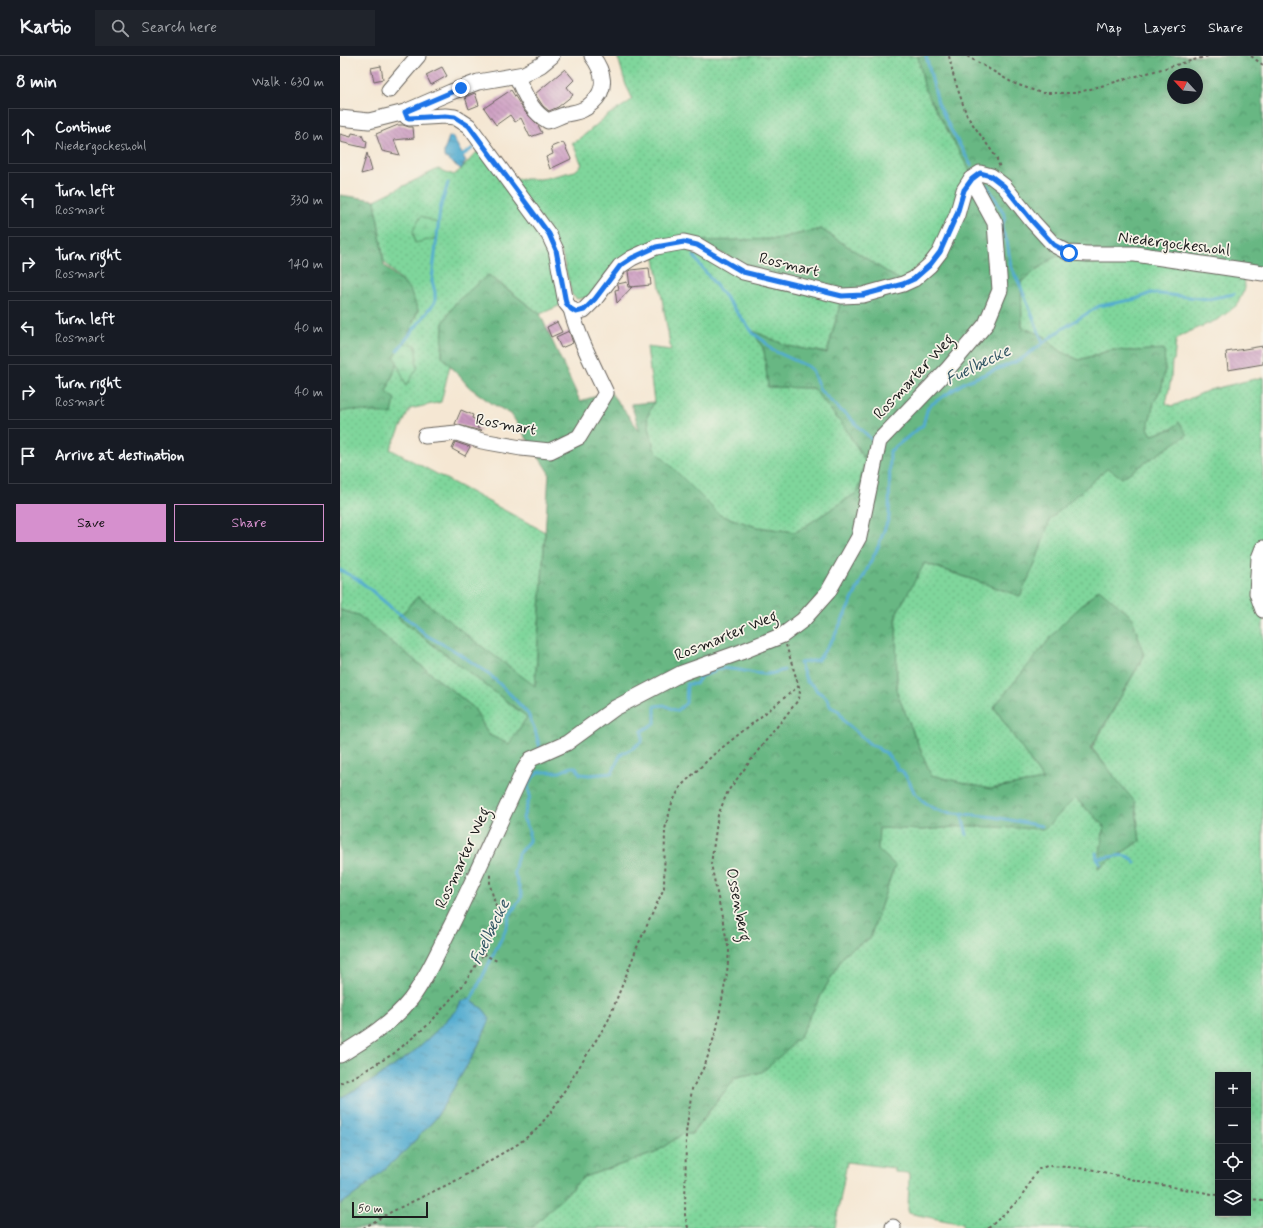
<!DOCTYPE html>
<meta charset="utf-8">
<style>
:root{--surface:#171b24;--page:#20242c;--text:#f1f3f6;--muted:#9ea1a6;--line:#363941;--accent:#d690ce}
body{margin:0;font-family:Mynerve,sans-serif;background:var(--page);color:var(--text)}
.controls{position:absolute;right:12px;bottom:12px;display:grid;overflow:hidden;border-radius:0px;box-shadow:0 2px 10px #0003}
.controls button{width:36px;height:36px;display:grid;place-items:center;padding:0;border:0;border-bottom:1px solid var(--line);background:var(--surface);color:var(--text);font:20px sans-serif}
.compass{position:absolute;left:827px;top:12px;width:36px;height:36px;border-radius:50%;background:var(--surface);box-shadow:0 2px 10px #0003;rotate:296deg}
.scale{position:absolute;left:12px;bottom:10px;width:76px;box-sizing:border-box;padding-left:4px;border:2px solid #1c1c1c;border-top:0;font-size:11px;line-height:14px;white-space:nowrap;color:#1c1c1c;-webkit-text-stroke:3px #f7f3e8;paint-order:stroke}
.stop{position:absolute;width:12px;height:12px;margin:-9px;border:3px solid #1a73e8;border-radius:50%;background:#fff}
.stop.end{background:#1a73e8;border-color:#fff;box-shadow:0 1px 4px #0008}
.list{margin:0;padding:0;list-style:none}
h2{display:flex;justify-content:space-between;align-items:center;height:52px;margin:0;padding:0 16px;font-size:17px}
h2 small{font-size:13px;font-weight:400;color:var(--muted)}
.list li{display:grid;grid-template-columns:26px 1fr auto;gap:12px;align-items:center;box-sizing:border-box;height:56px;margin:0 8px 8px;padding:0 8px;border:1px solid var(--line);border-radius:0px}
.list b{display:block;font-size:15px;white-space:nowrap}
.list p{margin:0;font-size:13px;white-space:nowrap;color:var(--muted)}
.list em{font-size:13px;font-style:normal;color:var(--muted)}
.actions{display:flex;gap:8px;padding:12px 16px}
.actions a{flex:1;padding:9px 0;border:1px solid var(--accent);border-radius:0px;text-align:center;font-size:14px;color:var(--accent)}
.actions .main{background:var(--accent);color:#111}
.icon{flex:none;width:22px;height:22px;fill:none;stroke:currentColor;stroke-width:2;stroke-linecap:round;stroke-linejoin:round}
.map{position:relative;flex:none;width:923px;height:1172px;overflow:hidden}
header{display:flex;align-items:center;gap:24px;box-sizing:border-box;height:56px;padding:0 20px;background:var(--surface);border-bottom:1px solid var(--line)}
header strong{font-size:19px}
nav{display:flex;gap:22px;margin-inline-start:auto;font-size:14px}
.search{width:280px;height:36px;background:var(--page);display:flex;align-items:center;gap:10px;box-sizing:border-box;padding:0 14px;border-radius:0px;color:var(--muted);font-size:15px}
main{display:flex}
aside{flex:1;background:var(--surface)}
.map>svg:first-child{display:block}
.grass{fill:url(#grass-dots);stroke:#4e795c;fill-rule:evenodd}
.forest{fill:url(#forest-crowns);stroke:#426a50;fill-rule:evenodd}
.wetland{fill:url(#wetland-marsh);stroke:#4e795c}
.water{fill:url(#water-ripples);stroke:#386476}
.lines{fill:none;stroke-linecap:round;stroke-linejoin:round}
.stream{stroke:#53acd0;stroke-width:3}
.building{fill:url(#building-back-hatch)}
.minor-casing{stroke:#68635c;stroke-width:17}
.path{stroke:#68635c;stroke-width:2;stroke-dasharray:3 3;stroke-linecap:butt}
.minor{stroke:#fff;stroke-width:15}
.route{stroke:#1a73e8;stroke-width:5}
.labels{text-anchor:middle;dominant-baseline:central;stroke-width:3.5;stroke-linejoin:round;paint-order:stroke}
.street-label{font-size:16px;fill:#1c1c1c;stroke:#f7f3e8}
.water-label{font-size:17px;font-style:italic;fill:#325664;stroke:#f7f3e8}
</style>
<header>
<strong>Kartio</strong>
<div class="search"><svg class="icon" aria-label="search" viewBox="0 0 24 24"><circle cx="10" cy="10" r="6"/><path d="M15 15l6 6"/></svg>Search here</div>
<nav><a>Map</a><a>Layers</a><a>Share</a></nav>
</header>
<main>
<aside>
<h2>8 min<small>Walk · 630 m</small></h2>
<ul class="list">
<li><svg class="icon" aria-label="ahead" viewBox="0 0 24 24"><path d="M12 20V5M6 11l6-6 6 6"/></svg><div><b>Continue</b><p>Niedergockeshohl</p></div><em>80 m</em></li>
<li><svg class="icon" aria-label="left" viewBox="0 0 24 24"><path d="M17 20v-9H6M10 6l-5 5 5 5"/></svg><div><b>Turn left</b><p>Rosmart</p></div><em>330 m</em></li>
<li><svg class="icon" aria-label="right" viewBox="0 0 24 24"><path d="M7 20v-9h11M14 6l5 5-5 5"/></svg><div><b>Turn right</b><p>Rosmart</p></div><em>140 m</em></li>
<li><svg class="icon" aria-label="left" viewBox="0 0 24 24"><path d="M17 20v-9H6M10 6l-5 5 5 5"/></svg><div><b>Turn left</b><p>Rosmart</p></div><em>40 m</em></li>
<li><svg class="icon" aria-label="right" viewBox="0 0 24 24"><path d="M7 20v-9h11M14 6l5 5-5 5"/></svg><div><b>Turn right</b><p>Rosmart</p></div><em>40 m</em></li>
<li><svg class="icon" aria-label="arrive" viewBox="0 0 24 24"><path d="M6 21V4h12l-3 4 3 4H6"/></svg><div><b>Arrive at destination</b></div></li>
</ul>
<div class="actions"><a class="main">Save</a><a>Share</a></div>
</aside>
<div class="map">
<svg width="923" height="1172" viewBox="0 0 923 1172">
<defs>
<pattern id="grass-dots" width="8" height="8" patternUnits="userSpaceOnUse"><rect width="8" height="8" fill="#7fd69b"/><path d="M2 2h.1M6 6h.1" fill="none" stroke="#6db785" stroke-width="1.8" stroke-linecap="round"/></pattern>
<pattern id="forest-crowns" width="20" height="18" patternUnits="userSpaceOnUse"><rect width="20" height="18" fill="#67b783"/><path d="M2 6a3 3 0 1 1 6 0M12 15a3 3 0 1 1 6 0" fill="none" stroke="#54946a"/></pattern>
<pattern id="wetland-marsh" width="20" height="14" patternUnits="userSpaceOnUse"><rect width="20" height="14" fill="#7fd69b"/><path d="M1 5h8M5 5V1M11 12h8M15 12V8" fill="none" stroke="#6db785"/></pattern>
<pattern id="water-ripples" width="26" height="14" patternUnits="userSpaceOnUse"><rect width="26" height="14" fill="#53acd0"/><path d="M2 4q2-2 4 0t4 0M15 11q2-2 4 0t4 0" fill="none" stroke="#448ba8"/></pattern>
<pattern id="building-back-hatch" width="6" height="6" patternUnits="userSpaceOnUse"><rect width="6" height="6" fill="#ca99c0"/><path d="M-1 5l2 2M0 0l6 6M5-1l2 2" fill="none" stroke="#a37c9b"/></pattern>
</defs>
<rect width="100%" height="100%" fill="#f7f3e8"/>
<filter id="ink" filterUnits="userSpaceOnUse"><feTurbulence type="fractalNoise" baseFrequency=".025" numOctaves="2"/><feDisplacementMap in="SourceGraphic" scale="8" xChannelSelector="R" yChannelSelector="G"/><feConvolveMatrix kernelMatrix="1 2 1 2 8 2 1 2 1" color-interpolation-filters="sRGB"/></filter>
<filter id="wash" filterUnits="userSpaceOnUse"><feTurbulence type="fractalNoise" baseFrequency=".012" numOctaves="4" result="noise"/><feDisplacementMap in="SourceGraphic" scale="16" xChannelSelector="R" yChannelSelector="G"/><feGaussianBlur stdDeviation="0.9" result="paint"/><feColorMatrix in="noise" values="0 0 0 0 0 0 0 0 0 0 0 0 0 0 0 0 0 1.4 0 .05"/><feComposite in="paint" operator="in"/></filter>
<g filter="url(#wash)">
<rect width="100%" height="100%" fill="#f5e7d3"/>
<!-- grass -->
<g class="grass">
<path d="M277,0H578L585,34L631,117L597,194L561,225L481,173L436,183L315,187L251,241L237,243L232,239L222,198L172,123H201L235,115L242,109L232,86H235L242,81L268,59L288,47L292,42C290,36 286,31 285,26C282,17 281,9 277,0Z"/>
<path d="M140,93L190,159L214,204L221,249L200,258L149,219L116,246L103,267L102,300L110,309L101,346L70,353L50,393L205,476L195,631L132,583L78,540L58,562L187,661L169,688L149,679L134,652L18,559L0,554V356L11,354L46,336L78,254L70,234L44,206L35,144L98,113L114,119C124,112 131,101 140,93Z"/>
<polygon points="345,192 405,221 502,241 487,297 448,290 413,275 424,294 428,331 473,332 505,372 525,404 518,436 456,476 417,471 380,459 314,393 307,361 314,346 307,291 331,294 314,197"/>
<path d="M726,199L796,201L904,219L905,232L897,249L879,263L842,279L836,285L834,304L832,305L831,323L826,348L833,350L869,334L923,321V1172H623L622,1168L568,1157L569,1117L554,1116V1112L507,1106L495,1172H191L244,1121L315,1097L342,1078H352L396,1021L422,1016L459,982L479,943L505,897L530,882L552,817L556,810L537,793L539,771L583,774L625,770L735,742L764,769L758,812L800,785L795,747L752,692L804,600L792,561L758,533L722,569L654,651L703,724L649,733L591,719L557,637L556,558L584,507L680,540L695,508L710,463L768,411L832,373L812,379L808,372L814,346L822,331L825,312L794,295L771,294L739,304L722,296L709,286L706,281L682,271L681,225L688,222L691,218L714,201ZM878,1019H908V1157H878Z"/>
</g>
<!-- forest -->
<g class="forest">
<path d="M578,0H923V214L726,199L714,201L691,218L688,222L681,225L682,271L706,281L709,286L722,296L739,304L771,294L794,295L824,293L825,312L822,331L814,346L808,372L812,379L832,373L839,366L847,379L782,422L768,412L710,463L695,508L680,540L585,507L556,558L557,637L591,719L650,733L703,724L654,651L721,569L759,533L792,561L804,600L751,692L795,746L800,785L758,812L764,769L735,742L705,773L625,770L583,774L539,772L538,793L556,810L552,817L530,882L505,897L479,943L459,982L434,1006L422,1016L396,1021L351,1078H342L315,1097L244,1121L191,1172H0V1149L21,1134L65,1095L96,1062L135,996L149,966L150,963L143,953L129,943L121,945L118,952L94,977L70,999L35,1023L0,1042V554L18,559L134,652L149,679L169,688L187,661L58,562L78,540L132,583L195,630L209,417L171,358L151,347L129,331L102,300L103,267L116,246L148,219L200,258L240,345L270,336L300,375L291,348L314,346L307,361L314,393L380,459L417,471L456,476L518,436L525,404L505,372L473,332L428,331L424,294L413,275L448,290L487,297L502,241L424,218L356,185L436,183L481,173L561,225L588,208L631,117L585,34ZM833,18H857V42H833Z"/>
<polygon points="0,139 35,144 44,209 70,234 78,254 46,336 55,343 52,358 11,354 0,356"/>
</g>
<!-- wetland -->
<g class="wetland">
<polygon points="81,160 99,168 97,182 75,187 73,175"/>
<polygon points="63,287 76,289 77,313 66,330 55,301 57,295"/>
</g>
<!-- water -->
<g class="water">
<polygon points="112,80 126,105 121,113 104,101 104,95 109,81"/>
<polygon points="129,943 143,953 150,962 149,966 135,996 96,1062 65,1095 21,1134 0,1149 0,1042 35,1023 70,999 94,977 118,952 121,945"/>
</g>
<g class="lines">
<!-- stream -->
<g class="stream">
<polyline points="586,0 598,47 610,72 631,109"/>
<polyline points="123,99 133,92"/>
<polyline points="647,129 663,156 665,161 662,170 662,174 667,185 671,211 680,229 703,286"/>
<polyline points="354,200 360,209 414,278 424,285 432,294 467,310 472,314 480,334 502,356 506,358 534,386"/>
<polyline points="57,295 95,246 95,236 92,225 100,153 108,127"/>
<polyline points="0,514 17,523 31,534 55,555 75,568 84,578 115,595 148,617 171,639 188,658 195,674 200,692"/>
<polyline points="624,757 622,760 627,779"/>
<polyline points="702,770 654,761 604,756 593,752 583,745 574,736 569,725 562,715 557,713 556,709 545,696 541,695 537,691 531,689 504,665 499,655 491,651 486,641 477,635 474,630 467,626 460,607 478,604 494,581 538,491 549,461 550,395 583,369 588,351 592,348 625,326 680,304 722,273 759,250 796,243 811,237 868,243 894,238"/>
<path d="M756,797L757,802C771,803 788,793 795,807"/>
<polyline points="757,802 760,808"/>
<path d="M129,948L165,875L170,859L182,840L174,816L178,798L189,785V774L183,762L190,740L188,729L194,720L199,716H220L231,711H236L240,718L249,719L272,717L281,698L293,692L302,685V675L315,667V650L324,649L337,655L346,647L347,628H356L361,620L374,616L376,613C392,610 407,617 423,618C430,619 438,616 444,614"/>
</g>
</g>
<g id="blocks">
<!-- building -->
<g class="building">
<polygon points="41,10 43,23 34,25 31,12"/>
<polygon points="102,11 107,20 91,29 86,19"/>
<polygon points="225,13 234,24 227,31 233,39 218,51 209,55 203,50 195,38"/>
<polygon points="171,34 185,56 198,69 202,77 190,81 181,62 175,66 170,59 156,69 144,52"/>
<polygon points="135,37 139,49 129,53 125,41"/>
<polygon points="58,69 63,69 69,71 73,71 74,82 54,84 60,99 42,95 36,78"/>
<polygon points="12,77 22,79 24,84 27,85 26,92 0,86 0,78 11,81"/>
<polygon points="223,86 231,103 210,113 206,101 213,98 211,91"/>
<polygon points="27,97 32,115 21,118"/>
<polygon points="309,212 311,229 290,231 288,215 291,214"/>
<polygon points="287,226 288,231 292,231 277,247 275,234 279,233 278,228"/>
<polygon points="217,266 222,276 211,281 207,271"/>
<polygon points="229,275 233,287 221,292 216,281"/>
<polygon points="923,290 923,308 888,314 886,296"/>
<polygon points="121,354 133,359 132,362 140,366 137,372 142,374 141,375 115,368"/>
<polygon points="115,386 130,391 125,400 112,393"/>
</g>
</g>
</g>
<g filter="url(#ink)">
<use href="#blocks" fill-opacity="0" stroke="#68635c" stroke-width="1"/>
<g class="lines">
<defs>
<g id="minor">
<path d="M176,20C185,37 190,55 208,65C214,63 220,60 226,58C232,57 239,56 244,53C247,52 249,49 252,47C268,33 264,16 252,0"/>
<polyline points="49,34 78,0"/>
<polyline points="65,56 67,61 69,62 105,60 115,61 129,70 209,179 216,194 226,247 231,253 236,256 244,254 255,243 280,210 292,202 316,191 344,186 357,189 403,216 502,240 523,239 563,228 574,223 590,209 600,196 617,159 624,134 631,123 640,117 651,120 664,130 693,166 714,189 729,197 748,198 795,198 923,217"/>
<polyline points="0,62 29,65 65,56 111,36 138,26 184,18 201,9 212,0"/>
<path d="M85,380L117,377L142,385L181,392L210,395L239,381L266,337C254,311 238,281 231,253"/>
<polyline points="923,492 919,502 917,537 923,554"/>
<path d="M0,999C25,984 53,966 71,943C88,920 99,893 112,868C137,817 160,765 184,714L191,703L227,687L275,652L342,617L401,596L443,579L463,564L488,536L519,481L539,385L607,314L646,268L660,234L655,167L631,123"/>
<polyline points="553,1172 553,1171"/>
</g>
</defs>
<!-- minor casing -->
<use href="#minor" class="minor-casing"/>
<!-- path -->
<g class="path">
<polyline points="609,0 614,22 627,60 656,101 660,112"/>
<polyline points="627,0 673,27 701,37 736,37 868,0"/>
<polyline points="911,0 923,9"/>
<polyline points="143,898 157,905"/>
<polyline points="0,1027 16,1020 53,998 89,968 124,928 143,898 156,870 157,855 150,829 150,817"/>
<polyline points="908,1143 923,1144"/>
<polyline points="23,1172 53,1155 117,1124 178,1088 195,1075 211,1056 268,965 298,889 324,832 325,773 332,747 341,730 373,699 459,630"/>
<polyline points="348,1172 345,1159 346,1077 352,1033 365,1009 377,972 387,917 389,895 371,808 378,759 388,735 420,692 459,643 460,634 446,589"/>
<polyline points="648,1172 651,1170 681,1142 692,1122 699,1113 707,1110 728,1111 755,1114 799,1125 878,1139"/>
</g>
<!-- minor -->
<use href="#minor" class="minor"/>
</g>
</g>
<g class="lines" filter="url(#ink)">
<!-- route -->
<polyline class="route" points="121,32 65,56 67,61 69,62 105,60 115,61 129,70 209,178 216,194 226,247 231,253 236,256 244,254 255,243 280,210 292,202 316,191 344,186 357,189 403,216 502,240 523,239 563,228 574,223 590,209 600,196 617,158 624,134 632,123 640,117 651,120 664,130 693,166 714,189 729,197"/>
</g>
<g class="labels">
<!-- street labels -->
<g class="street-label">
<text transform="translate(834 188) rotate(7)">Niedergockeshohl</text>
<text transform="translate(449 209) rotate(13)">Rosmart</text>
<text transform="translate(574 321) rotate(-47)">Rosmarter Weg</text>
<text transform="translate(166 369) rotate(10)">Rosmart</text>
<text transform="translate(386 580) rotate(-22)">Rosmarter Weg</text>
<text transform="translate(123 802) rotate(-65)">Rosmarter Weg</text>
<text transform="translate(398 849) rotate(79)">Ossenberg</text>
</g>
<!-- water labels -->
<g class="water-label">
<text transform="translate(638 309) rotate(-26)">Fuelbecke</text>
<text transform="translate(150 876) rotate(-64)">Fuelbecke</text>
</g>
</g>
</svg>
<div class="controls">
<button>+</button>
<button>−</button>
<button><svg class="icon" aria-label="locate" viewBox="0 0 24 24"><circle cx="12" cy="12" r="6"/><path d="M12 2v4M12 18v4M2 12h4M18 12h4"/></svg></button>
<button><svg class="icon" aria-label="layers" viewBox="0 0 24 24"><path d="M12 4l9 5-9 5-9-5zM3 14l9 5 9-5"/></svg></button>
</div>
<svg class="compass" viewBox="-18 -18 36 36"><path d="M0-13l5 13h-10z" fill="#e53935"/><path d="M0 13l5-13h-10z" fill="#9ea1a6"/></svg>
<div class="scale">50 m</div>
<div class="stop" style="left:729px;top:197px"></div>
<div class="stop end" style="left:121px;top:32px"></div>
</div>
</main>
